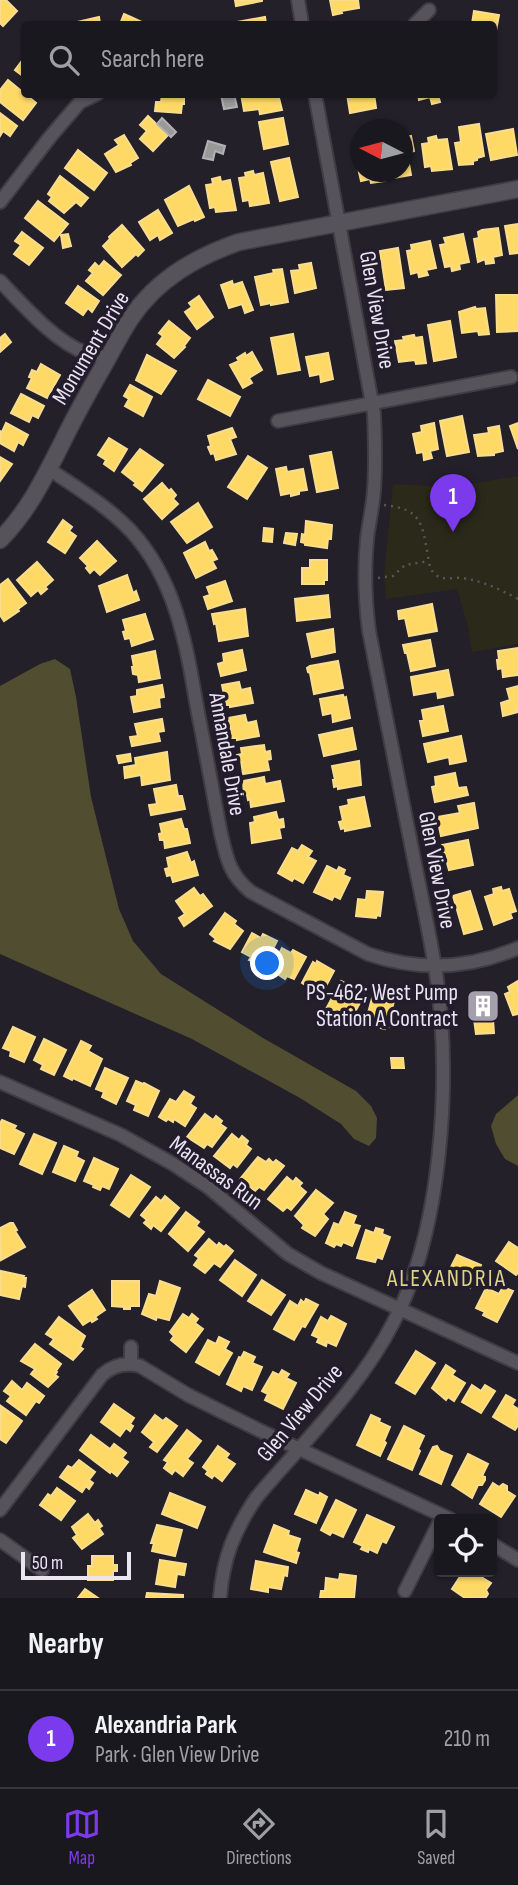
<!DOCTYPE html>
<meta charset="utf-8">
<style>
:root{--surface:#1a181f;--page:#232128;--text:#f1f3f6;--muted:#9fa0a4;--line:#38373d;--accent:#7c3aed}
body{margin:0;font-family:"Sofia Sans Condensed",sans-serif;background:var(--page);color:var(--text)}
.controls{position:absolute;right:21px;bottom:21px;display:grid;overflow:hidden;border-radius:7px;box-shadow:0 2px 5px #0004}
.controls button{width:63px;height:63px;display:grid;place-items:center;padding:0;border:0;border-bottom:2px solid var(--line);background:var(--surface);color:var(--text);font:35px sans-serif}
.compass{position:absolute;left:350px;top:119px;width:63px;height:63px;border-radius:50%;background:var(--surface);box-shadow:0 2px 5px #0004;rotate:276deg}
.scale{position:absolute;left:21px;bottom:18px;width:110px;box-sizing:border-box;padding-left:7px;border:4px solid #e9e5f1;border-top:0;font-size:19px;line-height:24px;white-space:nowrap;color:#e9e5f1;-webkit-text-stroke:5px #221c2d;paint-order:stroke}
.you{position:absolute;left:268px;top:964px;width:24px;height:24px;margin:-18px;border:5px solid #fff;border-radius:50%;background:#1a73e8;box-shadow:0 0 0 10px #1a73e833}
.badge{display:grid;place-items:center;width:46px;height:46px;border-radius:50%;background:var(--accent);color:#fff;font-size:23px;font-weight:700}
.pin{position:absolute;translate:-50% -58px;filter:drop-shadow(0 2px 4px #0008)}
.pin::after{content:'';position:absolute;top:37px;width:24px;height:21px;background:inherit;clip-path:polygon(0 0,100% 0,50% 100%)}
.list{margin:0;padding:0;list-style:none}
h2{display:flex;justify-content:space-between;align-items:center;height:91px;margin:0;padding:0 28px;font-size:30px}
h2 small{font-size:23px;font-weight:400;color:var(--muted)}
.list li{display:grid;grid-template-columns:46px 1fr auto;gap:21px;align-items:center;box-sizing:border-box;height:98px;padding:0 28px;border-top:2px solid var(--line)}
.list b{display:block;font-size:26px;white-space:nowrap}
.list p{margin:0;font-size:23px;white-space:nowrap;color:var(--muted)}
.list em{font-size:23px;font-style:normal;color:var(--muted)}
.icon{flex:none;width:38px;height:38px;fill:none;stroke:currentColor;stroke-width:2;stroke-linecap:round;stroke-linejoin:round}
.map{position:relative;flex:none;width:518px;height:1598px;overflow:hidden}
.search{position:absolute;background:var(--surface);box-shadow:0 2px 5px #0004;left:21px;right:21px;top:21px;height:77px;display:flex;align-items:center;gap:18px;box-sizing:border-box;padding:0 24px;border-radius:7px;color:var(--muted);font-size:26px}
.sheet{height:189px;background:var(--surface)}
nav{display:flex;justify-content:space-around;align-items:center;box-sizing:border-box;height:98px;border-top:2px solid var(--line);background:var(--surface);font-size:19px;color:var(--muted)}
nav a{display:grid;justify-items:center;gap:4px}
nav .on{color:var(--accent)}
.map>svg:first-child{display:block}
.green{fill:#2b291a}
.water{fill:#504d31}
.homes{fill:#ffd966;stroke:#f8dd90;stroke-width:2}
.industry{fill:#999;stroke:#b1b0b3;stroke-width:2}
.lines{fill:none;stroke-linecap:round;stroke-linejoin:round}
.minor-casing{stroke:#403c44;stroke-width:16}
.tertiary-casing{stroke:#403c44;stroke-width:19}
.path{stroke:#57555a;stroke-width:2.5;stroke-dasharray:2 5;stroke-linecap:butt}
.minor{stroke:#56545a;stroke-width:12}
.tertiary{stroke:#56545a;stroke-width:16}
.labels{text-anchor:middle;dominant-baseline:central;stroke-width:7;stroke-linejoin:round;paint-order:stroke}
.street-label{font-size:23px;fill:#e9e5f1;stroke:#221c2d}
.poi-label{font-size:23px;fill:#e9e5f1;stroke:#221c2d;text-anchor:end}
.neighbourhood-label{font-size:24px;letter-spacing:2px;fill:#dcd486;stroke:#221c2d}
</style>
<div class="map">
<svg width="518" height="1598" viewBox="0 0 518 1598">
<rect width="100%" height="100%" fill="#232029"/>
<!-- green -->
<polygon class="green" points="518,476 518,644 472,652 468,627 457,589 386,599 384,576 393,484 451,487"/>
<!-- water -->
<g class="water">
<polygon points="55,659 70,669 76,697 91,797 119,909 133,941 161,974 263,1038 356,1091 371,1106 377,1118 376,1138 369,1146 354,1139 341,1124 300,1098 192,1039 0,954 0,686 40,664"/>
<polygon points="518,1095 518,1166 505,1159 496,1144 491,1126 496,1114"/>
</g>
<!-- homes -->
<g class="homes">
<polygon points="0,0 6,0 17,11 3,26 0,23"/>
<polygon points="235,0 262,0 262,1 236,6"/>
<polygon points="330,0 358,0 359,8 341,11 342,13 333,15"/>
<polygon points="474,11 499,15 494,41 494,24 472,24"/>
<polygon points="124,14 133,18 146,24 120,24"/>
<polygon points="99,17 100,24 77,24 77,22"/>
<polygon points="265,17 266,24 231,24 231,23"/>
<polygon points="24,58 24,77 15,70"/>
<polygon points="8,80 36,103 23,120 0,102 0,90"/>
<polygon points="162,94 184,94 184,104 182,104 181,113 155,111 156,102 161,102"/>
<polygon points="241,94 276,94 276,98 279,98 282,110 260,114 259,109 244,111"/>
<polygon points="347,94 374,94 376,108 350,113"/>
<polygon points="418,94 443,94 438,95 440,102 432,104 430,97 419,100"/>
<polygon points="0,113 17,126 10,136 3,131 0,136"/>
<polygon points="148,116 168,135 153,151 140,139 147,131 140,125"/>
<polygon points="283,118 288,144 264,149 259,122"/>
<polygon points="479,124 484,156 477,158 477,160 473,161 473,164 459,165 455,143 461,142 459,127"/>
<polygon points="513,129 517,155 491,160 486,134"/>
<polygon points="124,135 138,158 130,163 131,165 116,172 105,154 119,145 115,140"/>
<polygon points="411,136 414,151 407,153 411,175 393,178 392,172 402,172 402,138"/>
<polygon points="436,136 437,140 447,139 452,169 432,171 431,166 425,167 422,144 429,143 428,138"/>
<polygon points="78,150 107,173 94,190 65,168"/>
<polygon points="289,158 298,197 280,201 271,162"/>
<polygon points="360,158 360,172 384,172 385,181 371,183 370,179 361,181 356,159"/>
<polygon points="253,171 254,175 263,173 269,203 250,206 249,200 243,201 239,178 246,177 245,173"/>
<polygon points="60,176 88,198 81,206 76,202 64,213 49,201 52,197 48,194"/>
<polygon points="220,177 221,182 230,180 236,210 216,212 215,207 210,208 206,185 213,184 212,179"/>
<polygon points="189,186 204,217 195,221 194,219 178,226 165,200"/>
<polygon points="38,201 68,224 54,241 25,218"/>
<polygon points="158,210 172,233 160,240 158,235 150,240 139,222"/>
<polygon points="518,224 518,253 510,254 505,226"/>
<polygon points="122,225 144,250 138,256 136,254 122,267 103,246 110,239 109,237"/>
<polygon points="498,228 502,255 493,257 494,263 486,264 485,259 478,262 474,239 479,238 478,232 482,230"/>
<polygon points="22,232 43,248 29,265 14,254 21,245 15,241"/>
<polygon points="68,234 71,246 63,248 61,235"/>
<polygon points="463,234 469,262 459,264 460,269 452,271 451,266 445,267 440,245 446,244 444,238"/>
<polygon points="430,241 436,268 426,270 428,275 419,277 418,272 411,274 407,251 412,250 411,245"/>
<polygon points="398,248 404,288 386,290 380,251"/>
<polygon points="104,261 121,275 103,295 86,281 93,273 89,270 95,263 99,267"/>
<polygon points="311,263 316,288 295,293 291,271 300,270 299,265"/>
<polygon points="282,269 288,302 271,305 271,303 261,305 255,277 274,273 273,270"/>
<polygon points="232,281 233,285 242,282 253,310 245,313 242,304 229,308 221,285"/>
<polygon points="78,286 99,301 92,312 88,308 83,315 66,303"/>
<polygon points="496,295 518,295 518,331 497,332"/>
<polygon points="199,296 213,317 197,329 185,312 192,307 189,303"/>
<polygon points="475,307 476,309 485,308 489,334 479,335 478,331 462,333 459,312"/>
<polygon points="169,321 190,338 184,346 185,347 174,358 157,344 163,336 159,333"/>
<polygon points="450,321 456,357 434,361 428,325"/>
<polygon points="5,334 11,342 0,352 0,338"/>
<polygon points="293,334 300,370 278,374 271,338"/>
<polygon points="414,335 415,338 422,337 426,363 416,364 415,360 399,362 395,341 404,340 403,337"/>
<polygon points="252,352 262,370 249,378 252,383 243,388 230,365 239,361 237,358 245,353 246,356"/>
<polygon points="328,353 333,379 321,382 320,374 310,376 306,357"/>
<polygon points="147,355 176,371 161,394 136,380"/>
<polygon points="41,364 60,375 47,398 27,388 32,378 29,377 32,370 37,372"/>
<polygon points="208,380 240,397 230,416 198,399"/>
<polygon points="130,385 152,397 143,416 125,406 129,399 124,396"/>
<polygon points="21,394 44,406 38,418 32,415 29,422 11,413"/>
<polygon points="462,416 469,452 447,456 440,421"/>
<polygon points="6,423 28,435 23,445 18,442 14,451 0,443 0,431 2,432"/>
<polygon points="434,423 438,449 430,451 432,458 424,460 423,452 417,453 413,434 422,432 421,426"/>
<polygon points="518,423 518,449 510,426"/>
<polygon points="499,426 503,451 494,453 494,455 478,456 474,435 489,433 488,428"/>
<polygon points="232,428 236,437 230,439 236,454 216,460 214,453 211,454 208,447 211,446 208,436"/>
<polygon points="109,438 127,449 114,471 104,464 106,460 98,455"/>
<polygon points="140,449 163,465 142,491 134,485 136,483 122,472"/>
<polygon points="331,452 338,488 317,492 310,456"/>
<polygon points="248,456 267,468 247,499 228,487"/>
<polygon points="0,457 12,464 0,481"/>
<polygon points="286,467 287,472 303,469 307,490 299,491 299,494 291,496 291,493 281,495 276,469"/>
<polygon points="162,483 169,491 171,489 176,495 173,499 178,504 162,519 144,499"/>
<polygon points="198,503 212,527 187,543 171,522"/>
<polygon points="63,520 72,527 69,531 76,536 65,553 48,542"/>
<polygon points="306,521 332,525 331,539 328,539 327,548 305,545 305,543 301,542 302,534 305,535"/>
<polygon points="264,528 273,529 272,542 263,541"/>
<polygon points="286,533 297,534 295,545 284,543"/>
<polygon points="97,541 116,561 100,575 94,569 90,573 86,568 88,566 80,558"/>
<polygon points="205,542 209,551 212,550 217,559 212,561 216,568 196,578 184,553"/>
<polygon points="310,560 327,560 327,580 324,580 324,584 302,584 302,568 310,568"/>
<polygon points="37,562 53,580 45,587 47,589 41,594 38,590 31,596 17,580"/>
<polygon points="127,575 133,593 136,591 139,600 107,612 99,586"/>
<polygon points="8,579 26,603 18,609 19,611 4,621 0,615 0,585"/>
<polygon points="225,581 232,601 208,609 204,597 210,595 207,587"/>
<polygon points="328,595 330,617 297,621 295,599"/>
<polygon points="432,604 437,631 409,636 405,618 399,619 398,611"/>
<polygon points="245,609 248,636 219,641 216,623 214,624 212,614"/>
<polygon points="145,614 153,639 132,646 130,638 125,639 123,632 126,631 123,620"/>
<polygon points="333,629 335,652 312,657 307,634"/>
<polygon points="430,640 435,666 411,671 407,653 405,653 403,645"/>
<polygon points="518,648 518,675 503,677 502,668 498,669 497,660 499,660 498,651"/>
<polygon points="242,650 246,670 221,676 218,664 224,662 223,654"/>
<polygon points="155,651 160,678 139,682 138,675 133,674 132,667 134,667 132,656"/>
<polygon points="338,661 343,688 314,694 310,673 308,672 307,668 310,666"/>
<polygon points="448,670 453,695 438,698 437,691 414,695 411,677"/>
<polygon points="239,682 241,690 250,688 253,703 230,707 230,705 226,705 222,685"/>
<polygon points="162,685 164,697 159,698 160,707 134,712 131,697 137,696 137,690"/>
<polygon points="518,686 518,712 503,716 501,703 510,700 507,689"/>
<polygon points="343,695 344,698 346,697 350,718 333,722 332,713 323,715 320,699"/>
<polygon points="443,706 448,731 423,736 420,721 424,721 422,710"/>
<polygon points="245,715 247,723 256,721 259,736 237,740 237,738 232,738 228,718"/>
<polygon points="162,719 164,731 158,732 160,741 132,746 130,737 138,736 135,724"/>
<polygon points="352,728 356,749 324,756 319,735"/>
<polygon points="461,736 466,761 450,764 449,757 428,762 424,744"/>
<polygon points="264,745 265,752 270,751 271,759 267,760 269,770 243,774 241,760 238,760 237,755 242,754 241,748"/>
<polygon points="167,752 170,780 142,785 141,775 125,778 124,767 136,765 135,758"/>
<polygon points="130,754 131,761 119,763 117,756"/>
<polygon points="359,761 361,785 338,789 338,786 334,787 333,780 335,780 332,766"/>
<polygon points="455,773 458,788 466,787 468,795 435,802 432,787 436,786 435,777"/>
<polygon points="264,777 265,784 280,781 284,801 251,807 250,799 248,800 247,795 244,795 243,781"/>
<polygon points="176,785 178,796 182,796 185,809 151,815 149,805 157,804 154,789"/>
<polygon points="364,797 370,826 345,831 345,828 341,829 339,822 343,821 340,807 349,805 348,800"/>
<polygon points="474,803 478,828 441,836 437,817 460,813 458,806"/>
<polygon points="276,812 278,820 283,819 284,827 279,828 281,838 252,843 250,823 255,822 254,817"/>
<polygon points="181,819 184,829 187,829 190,843 165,848 164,840 160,840 159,834 162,833 160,824"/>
<polygon points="468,840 473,865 449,870 442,845"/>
<polygon points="302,845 312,851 308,857 316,861 303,883 294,878 292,881 278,873 292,848 298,851"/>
<polygon points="187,852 191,863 194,861 198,875 173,882 171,875 167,876 165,869 169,868 167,858"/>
<polygon points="327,866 337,871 339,867 345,870 343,875 350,878 340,899 334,896 332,900 314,892"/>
<polygon points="501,887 502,891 509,889 516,911 510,913 512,918 494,925 485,897 494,894 493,889"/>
<polygon points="194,888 200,896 203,894 212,906 184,926 179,918 185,914 176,901"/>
<polygon points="367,891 383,892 380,916 377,915 376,918 356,916 358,899 366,900"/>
<polygon points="470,891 482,929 464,934 453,896"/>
<polygon points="225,913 236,921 234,924 243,931 230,949 214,941 216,939 210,934"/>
<polygon points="252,933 261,938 263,934 277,941 265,965 257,961 256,963 249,960 251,957 242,952"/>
<polygon points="282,948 291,953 293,950 306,957 294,979 287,976 285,979 279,975 280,972 272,968"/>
<polygon points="317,961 334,971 326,986 320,982 315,991 302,983 313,962 316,964"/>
<polygon points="341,981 365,994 351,1019 333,1010 330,1011 326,1009"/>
<polygon points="518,981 518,1014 513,1015 505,994 510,992 508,987"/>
<polygon points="374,991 395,997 392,1009 397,1011 393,1027 386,1026 385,1029 365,1024"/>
<polygon points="491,993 494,1033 476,1034 474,1019 475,1019 473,994"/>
<polygon points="13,1027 35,1037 24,1062 10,1056 11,1051 3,1048"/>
<polygon points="44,1039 66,1050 54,1075 41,1069 43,1065 34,1060"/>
<polygon points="81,1041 91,1046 88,1051 102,1059 90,1086 73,1078 72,1080 64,1076"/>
<polygon points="391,1058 403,1058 404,1068 392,1068"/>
<polygon points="105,1068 128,1078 116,1104 102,1097 104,1092 96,1089"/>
<polygon points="136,1081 143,1084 144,1083 159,1091 148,1116 134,1110 136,1105 127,1101"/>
<polygon points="184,1091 194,1097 190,1104 196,1108 185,1126 174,1119 173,1122 168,1119 166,1121 159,1117 170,1099 176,1102"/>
<polygon points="205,1114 213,1120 216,1116 222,1121 220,1124 226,1128 212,1147 207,1144 204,1148 187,1137"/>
<polygon points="2,1120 16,1126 14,1129 24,1134 14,1154 0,1148 0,1123"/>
<polygon points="34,1134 56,1143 42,1174 20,1164"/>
<polygon points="232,1134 239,1140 242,1136 248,1141 246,1145 251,1149 237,1167 233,1164 230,1168 214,1156"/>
<polygon points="64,1146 78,1152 76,1157 84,1161 75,1181 53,1172"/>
<polygon points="258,1157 266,1162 269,1159 273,1163 276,1160 284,1166 264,1190 259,1187 255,1191 240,1179"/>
<polygon points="94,1158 118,1169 109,1189 102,1186 100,1190 93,1187 94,1185 84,1181"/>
<polygon points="131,1175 150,1187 129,1217 111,1205"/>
<polygon points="287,1177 293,1182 296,1178 302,1183 299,1186 306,1192 291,1210 287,1207 283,1211 268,1199"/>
<polygon points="316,1190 333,1203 323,1214 328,1219 315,1236 302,1228 304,1225 295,1216"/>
<polygon points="165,1196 179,1208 161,1231 153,1225 151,1229 144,1223 147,1220 141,1215 156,1197 161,1201"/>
<polygon points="186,1212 199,1222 196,1226 204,1232 188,1251 169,1234"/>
<polygon points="345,1212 356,1216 353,1224 360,1226 352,1246 343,1242 341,1246 336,1244 334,1247 326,1243 334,1223 339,1225"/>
<polygon points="10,1223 13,1223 17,1230 15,1231 25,1247 1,1260 0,1228"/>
<polygon points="376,1228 383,1230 382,1234 390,1237 382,1259 377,1257 375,1262 357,1258 366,1230 374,1233"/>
<polygon points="209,1239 217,1246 219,1243 224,1247 226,1245 233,1251 220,1267 214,1263 205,1273 194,1265 199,1258 195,1255"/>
<polygon points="509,1242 518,1248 518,1273 516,1275 496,1261"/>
<polygon points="457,1255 481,1265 478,1272 480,1273 477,1280 474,1279 470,1288 451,1279 456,1269 451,1267"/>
<polygon points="235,1260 256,1275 242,1296 220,1280"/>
<polygon points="1,1271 24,1276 23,1278 26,1278 25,1287 22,1286 19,1299 0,1295"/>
<polygon points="262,1280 285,1295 271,1315 248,1301"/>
<polygon points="112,1281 139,1281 139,1306 130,1306 130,1309 124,1309 124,1307 112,1306"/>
<polygon points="160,1281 180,1288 169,1320 157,1317 156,1320 142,1314 149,1294 156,1296"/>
<polygon points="503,1287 513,1291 497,1322 483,1315 485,1312 476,1308 486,1288 499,1294"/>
<polygon points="92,1290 105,1310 95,1317 97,1319 92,1322 91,1320 83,1325 69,1306"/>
<polygon points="306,1299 318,1305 305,1327 302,1326 294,1340 274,1329 290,1301 298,1306 301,1300 304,1303"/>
<polygon points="183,1314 189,1318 192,1314 198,1319 195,1323 203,1329 186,1352 171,1340 174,1336 170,1332"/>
<polygon points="331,1316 346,1324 336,1346 327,1342 326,1346 317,1342 319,1338 312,1335 321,1317 328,1321"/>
<polygon points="59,1317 85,1336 80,1347 83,1349 73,1360 50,1344 54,1339 46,1334"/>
<polygon points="219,1337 229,1342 225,1349 232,1353 219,1375 196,1362 208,1340 216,1344"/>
<polygon points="35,1344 61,1364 56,1371 57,1372 55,1375 58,1377 48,1387 31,1374 35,1369 21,1361"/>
<polygon points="416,1351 435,1363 415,1394 396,1383"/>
<polygon points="244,1352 255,1357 252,1363 262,1367 252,1390 243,1386 241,1391 227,1384 239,1357 241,1358"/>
<polygon points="446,1365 455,1371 452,1375 465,1383 454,1401 448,1397 446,1400 432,1388"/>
<polygon points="282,1370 289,1374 286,1378 296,1383 283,1409 265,1400 268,1394 262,1391 273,1372 279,1375"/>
<polygon points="12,1381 22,1390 27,1383 44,1396 39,1403 36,1401 26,1415 7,1401 11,1396 4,1391"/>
<polygon points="472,1385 481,1391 485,1385 495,1391 481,1413 462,1402"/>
<polygon points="506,1395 515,1400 512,1405 518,1409 518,1425 515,1430 493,1417"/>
<polygon points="114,1404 134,1418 130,1424 133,1426 130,1431 126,1428 120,1436 101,1422"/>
<polygon points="1,1406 22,1421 6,1443 0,1439"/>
<polygon points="155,1415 163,1421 166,1418 177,1426 157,1452 150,1447 154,1442 142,1432"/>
<polygon points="371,1415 380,1419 379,1422 390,1427 384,1441 386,1443 380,1456 357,1445"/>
<polygon points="404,1426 424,1436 418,1449 420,1451 412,1470 388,1459"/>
<polygon points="187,1430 201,1441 187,1459 193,1463 183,1476 175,1470 172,1474 164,1468 168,1462 164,1460"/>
<polygon points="91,1435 110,1449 114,1444 126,1453 122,1458 128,1462 117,1476 111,1471 110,1473 80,1450"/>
<polygon points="218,1446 229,1454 226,1458 235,1464 222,1481 214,1475 212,1478 206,1474 208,1471 203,1467"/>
<polygon points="437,1446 440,1451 452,1456 441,1484 420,1474 433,1447"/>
<polygon points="468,1454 488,1464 482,1476 485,1477 485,1480 482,1485 478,1485 472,1498 452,1485"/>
<polygon points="79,1460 95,1472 89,1480 93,1483 89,1489 86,1486 82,1492 60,1477 68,1466 72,1468"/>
<polygon points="493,1483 499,1487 503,1484 507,1486 507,1491 515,1496 501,1517 480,1504"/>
<polygon points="57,1488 75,1501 61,1520 40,1505 48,1494 51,1496"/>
<polygon points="306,1490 319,1496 320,1493 327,1497 316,1523 295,1514"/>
<polygon points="170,1493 205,1507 197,1528 162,1514"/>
<polygon points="336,1500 356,1510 343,1537 332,1532 330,1535 321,1530"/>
<polygon points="88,1514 95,1523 98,1520 102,1526 99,1528 103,1534 82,1549 73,1538 77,1535 72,1527"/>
<polygon points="367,1515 394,1527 386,1543 382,1541 377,1553 369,1549 368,1552 361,1549 363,1546 354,1542"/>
<polygon points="157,1525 182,1530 175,1556 152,1551 154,1543 151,1543"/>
<polygon points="274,1525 289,1531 288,1535 300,1539 296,1552 299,1553 296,1563 264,1552"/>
<polygon points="92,1556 113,1556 113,1565 117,1565 117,1571 113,1571 113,1580 88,1580 88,1566 92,1566"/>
<polygon points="160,1560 186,1564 184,1575 177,1574 175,1587 156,1584"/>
<polygon points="256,1561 288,1567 287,1576 284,1575 281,1589 268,1587 268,1592 251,1589"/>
<polygon points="463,1572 473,1572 491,1583 486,1590 488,1594 486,1597 465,1598 452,1589"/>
<polygon points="340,1574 356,1576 354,1598 320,1598 321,1591 325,1591 326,1578 339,1580"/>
<polygon points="85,1589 98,1598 78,1598"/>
<polygon points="147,1593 183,1595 183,1598 146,1598"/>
</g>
<!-- industry -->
<g class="industry">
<polygon points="234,94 237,107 224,109 221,95"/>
<polygon points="162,118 176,132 171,137 157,124"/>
<polygon points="208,141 225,146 223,154 215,151 213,160 203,158"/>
</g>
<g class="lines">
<defs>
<g id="minor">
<polyline points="298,0 302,24"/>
<polyline points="415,24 429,10"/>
<polyline points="0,202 50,137 80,102 97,94"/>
<path d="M0,281C23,305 54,341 86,353C93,355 101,356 108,358"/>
<polyline points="278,421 511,377"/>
<path d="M49,469C77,488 107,506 130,530C177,580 187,649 198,713C206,753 213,794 221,834C227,860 230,875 251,892L368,954C418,971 469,969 518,948"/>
<polyline points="0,1082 121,1135 173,1164 208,1187 288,1254 321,1273 518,1363"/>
<polyline points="131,1364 131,1347"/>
<path d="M0,1510L102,1375C113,1365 125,1362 140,1366L188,1395L265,1433L450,1519"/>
<polyline points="0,1540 42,1570"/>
<polyline points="492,1544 518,1560"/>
<polyline points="405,1591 439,1523"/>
<path d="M220,1598C223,1558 234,1531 256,1498C303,1442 360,1388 393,1323C442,1231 451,1082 437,980C430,933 419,886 410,839C396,770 383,700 369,631C365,600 364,570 367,539C369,522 373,506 374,490C376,465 375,440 374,414L315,94"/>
</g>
<path id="tertiary" d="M0,540C29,510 42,482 61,445C74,418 89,391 104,365C113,349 121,333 131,318C157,279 196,257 239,242L518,189"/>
</defs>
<!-- minor casing -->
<use href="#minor" class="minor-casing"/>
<!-- tertiary casing -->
<use href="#tertiary" class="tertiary-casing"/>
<!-- path -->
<g class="path">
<path d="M384,505C421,509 422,522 428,556C429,563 430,571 436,575C443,581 454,577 462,578C483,581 499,589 518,599"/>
<polyline points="378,578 393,576 405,565 429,561"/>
</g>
<!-- minor -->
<use href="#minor" class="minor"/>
<!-- tertiary -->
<use href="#tertiary" class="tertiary"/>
</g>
<!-- icons -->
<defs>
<symbol id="building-square" viewBox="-11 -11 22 22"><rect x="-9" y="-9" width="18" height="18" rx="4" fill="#a4a0ab" stroke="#221c2d"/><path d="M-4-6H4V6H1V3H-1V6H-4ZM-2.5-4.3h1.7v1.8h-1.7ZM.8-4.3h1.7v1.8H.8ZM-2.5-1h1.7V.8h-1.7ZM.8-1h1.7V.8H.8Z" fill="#fff"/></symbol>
</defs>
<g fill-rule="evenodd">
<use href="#building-square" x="464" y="987" width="38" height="38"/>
</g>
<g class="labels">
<!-- street labels -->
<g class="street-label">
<text transform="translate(377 310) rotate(80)">Glen View Drive</text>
<text transform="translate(91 348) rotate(-59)">Monument Drive</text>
<text transform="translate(227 754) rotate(80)">Annandale Drive</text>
<text transform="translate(437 870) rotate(79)">Glen View Drive</text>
<text transform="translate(216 1173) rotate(36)">Manassas Run</text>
<text transform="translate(300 1413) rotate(-50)">Glen View Drive</text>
</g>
<!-- poi labels -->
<g class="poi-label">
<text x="458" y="993">PS-462; West Pump<tspan x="458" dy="26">Station A Contract</tspan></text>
</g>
<!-- neighbourhood labels -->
<g class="neighbourhood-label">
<text x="447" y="1278">ALEXANDRIA</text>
</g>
</g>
</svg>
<div class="controls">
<button><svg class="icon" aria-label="locate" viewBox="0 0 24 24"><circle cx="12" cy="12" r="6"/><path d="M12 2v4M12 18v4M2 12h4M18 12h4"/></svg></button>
</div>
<svg class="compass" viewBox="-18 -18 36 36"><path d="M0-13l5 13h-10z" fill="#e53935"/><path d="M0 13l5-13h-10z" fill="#9fa0a4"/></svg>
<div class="scale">50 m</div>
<div class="you"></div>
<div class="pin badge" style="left:453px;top:532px">1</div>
<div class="search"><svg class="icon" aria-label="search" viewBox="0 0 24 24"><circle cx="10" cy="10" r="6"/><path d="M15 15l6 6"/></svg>Search here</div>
</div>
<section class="sheet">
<h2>Nearby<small></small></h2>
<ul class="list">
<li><span class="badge">1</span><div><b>Alexandria Park</b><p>Park · Glen View Drive</p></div><em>210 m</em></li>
</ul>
</section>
<nav>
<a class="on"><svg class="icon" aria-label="map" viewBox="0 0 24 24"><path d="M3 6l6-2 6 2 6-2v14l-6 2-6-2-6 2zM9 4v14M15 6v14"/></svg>Map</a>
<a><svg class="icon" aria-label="directions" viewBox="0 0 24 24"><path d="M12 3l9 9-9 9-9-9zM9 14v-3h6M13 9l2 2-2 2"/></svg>Directions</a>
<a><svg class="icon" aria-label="saved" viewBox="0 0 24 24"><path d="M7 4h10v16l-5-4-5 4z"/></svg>Saved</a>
</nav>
